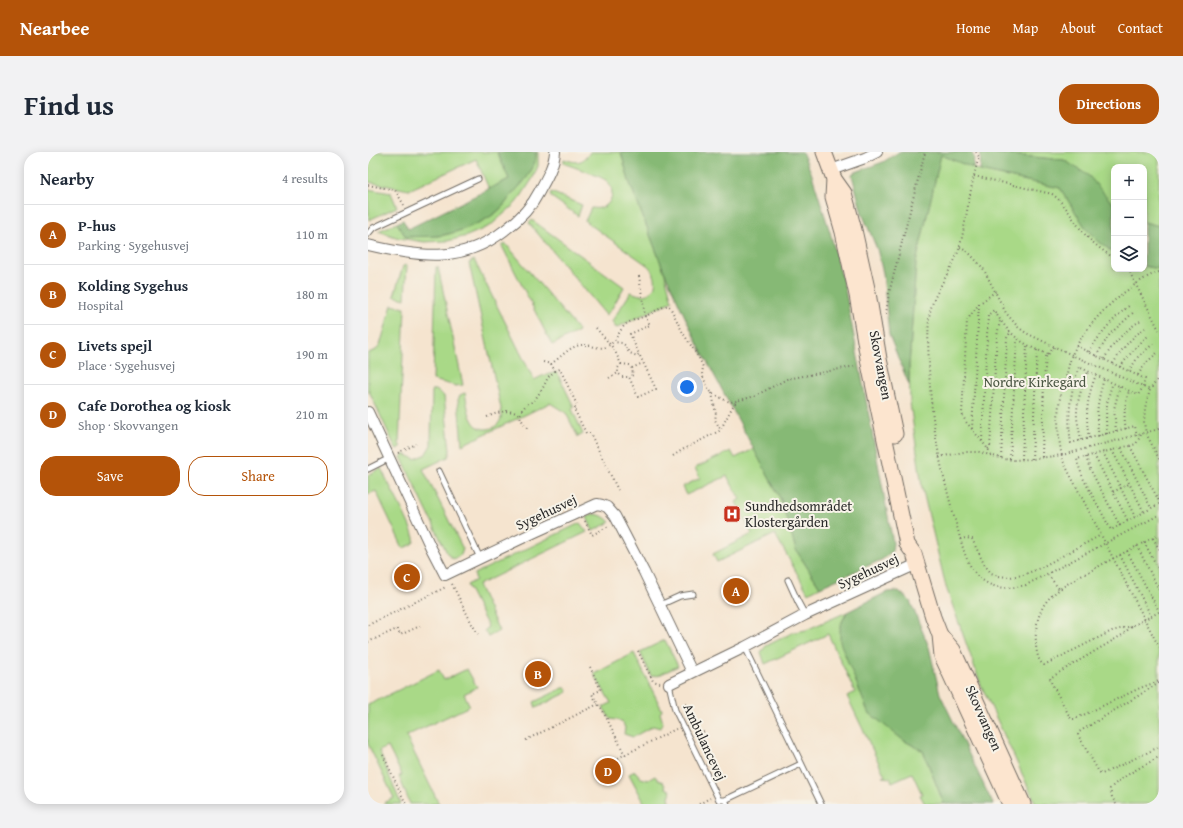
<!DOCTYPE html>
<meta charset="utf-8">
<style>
:root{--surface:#fff;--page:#f2f2f3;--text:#1f2937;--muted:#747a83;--line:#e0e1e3;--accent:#b45309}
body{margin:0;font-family:"Gentium Book Plus",serif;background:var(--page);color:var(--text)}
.controls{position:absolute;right:12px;top:12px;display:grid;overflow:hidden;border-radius:8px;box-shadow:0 2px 10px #0003}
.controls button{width:36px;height:36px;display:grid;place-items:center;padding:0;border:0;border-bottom:1px solid var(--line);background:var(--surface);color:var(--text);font:20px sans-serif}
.you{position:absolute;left:319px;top:235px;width:14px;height:14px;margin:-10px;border:3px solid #fff;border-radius:50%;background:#1a73e8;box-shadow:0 0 0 6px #1a73e833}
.badge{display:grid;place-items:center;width:26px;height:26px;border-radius:50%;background:var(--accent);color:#fff;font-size:13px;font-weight:700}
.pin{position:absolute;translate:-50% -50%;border:2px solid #fff;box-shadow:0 1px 4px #0006}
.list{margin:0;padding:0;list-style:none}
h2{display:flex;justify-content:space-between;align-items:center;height:52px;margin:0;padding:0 16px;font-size:17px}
h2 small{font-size:13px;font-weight:400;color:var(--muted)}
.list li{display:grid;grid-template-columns:26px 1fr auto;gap:12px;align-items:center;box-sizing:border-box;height:60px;padding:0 16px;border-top:1px solid var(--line)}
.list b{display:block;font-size:15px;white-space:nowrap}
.list p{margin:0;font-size:13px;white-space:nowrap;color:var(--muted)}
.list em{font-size:13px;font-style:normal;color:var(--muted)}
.actions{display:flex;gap:8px;padding:12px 16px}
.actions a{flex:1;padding:9px 0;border:1px solid var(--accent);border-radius:16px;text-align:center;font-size:14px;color:var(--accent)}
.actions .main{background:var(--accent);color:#fff}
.icon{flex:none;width:22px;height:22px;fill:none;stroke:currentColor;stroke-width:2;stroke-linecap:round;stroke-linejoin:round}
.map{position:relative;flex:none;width:791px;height:652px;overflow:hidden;border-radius:16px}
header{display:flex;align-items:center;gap:24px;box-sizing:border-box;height:56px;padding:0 20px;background:var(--accent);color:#fff}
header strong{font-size:19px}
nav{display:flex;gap:22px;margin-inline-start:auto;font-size:14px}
.intro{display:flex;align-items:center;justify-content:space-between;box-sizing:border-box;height:96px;padding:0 24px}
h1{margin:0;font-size:28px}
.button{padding:10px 18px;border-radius:16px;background:var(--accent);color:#fff;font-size:14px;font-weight:700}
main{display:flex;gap:24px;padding:0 24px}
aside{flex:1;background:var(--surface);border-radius:16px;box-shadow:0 2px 10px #0003}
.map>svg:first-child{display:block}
.green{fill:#a9d987;stroke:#6a8259}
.forest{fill:#86b974;stroke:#587250}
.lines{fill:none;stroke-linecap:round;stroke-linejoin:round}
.lane-casing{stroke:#726c64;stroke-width:7}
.street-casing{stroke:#726c64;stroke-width:12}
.secondary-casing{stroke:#726c64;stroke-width:17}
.path{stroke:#726c64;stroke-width:2;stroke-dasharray:1 3;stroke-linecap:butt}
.lane{stroke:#fff;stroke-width:5}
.street{stroke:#fff;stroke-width:10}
.secondary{stroke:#fce5cf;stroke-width:15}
.labels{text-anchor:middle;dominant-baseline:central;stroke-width:4;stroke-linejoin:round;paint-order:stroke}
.street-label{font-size:14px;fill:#2b2b2b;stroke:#f7f3e8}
.park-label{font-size:14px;fill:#4a5642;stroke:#f7f3e8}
.poi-label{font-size:14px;fill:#2b2b2b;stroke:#f7f3e8;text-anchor:start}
</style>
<header>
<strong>Nearbee</strong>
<nav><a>Home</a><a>Map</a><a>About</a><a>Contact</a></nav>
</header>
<div class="intro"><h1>Find us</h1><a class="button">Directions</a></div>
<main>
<aside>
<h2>Nearby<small>4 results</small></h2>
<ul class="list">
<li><span class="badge">A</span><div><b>P-hus</b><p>Parking · Sygehusvej</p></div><em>110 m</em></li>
<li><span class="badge">B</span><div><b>Kolding Sygehus</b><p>Hospital</p></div><em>180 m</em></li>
<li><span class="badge">C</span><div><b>Livets spejl</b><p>Place · Sygehusvej</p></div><em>190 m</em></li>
<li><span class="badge">D</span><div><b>Cafe Dorothea og kiosk</b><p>Shop · Skovvangen</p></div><em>210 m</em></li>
</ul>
<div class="actions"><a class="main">Save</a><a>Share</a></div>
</aside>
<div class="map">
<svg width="791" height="652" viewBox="0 0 791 652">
<rect width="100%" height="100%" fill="#f7f3e8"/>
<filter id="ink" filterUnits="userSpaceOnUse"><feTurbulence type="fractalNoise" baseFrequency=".025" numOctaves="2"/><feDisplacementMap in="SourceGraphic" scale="8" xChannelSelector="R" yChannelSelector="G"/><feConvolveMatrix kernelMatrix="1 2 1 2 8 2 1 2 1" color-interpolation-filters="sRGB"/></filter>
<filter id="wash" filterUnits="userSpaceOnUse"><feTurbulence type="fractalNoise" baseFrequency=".012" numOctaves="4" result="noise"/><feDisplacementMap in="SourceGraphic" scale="16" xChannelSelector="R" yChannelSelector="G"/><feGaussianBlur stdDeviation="0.9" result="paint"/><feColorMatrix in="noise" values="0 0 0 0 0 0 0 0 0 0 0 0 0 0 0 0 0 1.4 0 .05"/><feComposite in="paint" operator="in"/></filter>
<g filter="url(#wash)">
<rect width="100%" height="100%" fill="#f5e4cf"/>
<!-- green -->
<g class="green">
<polygon points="0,0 129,0 141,27 121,37 108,7 41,38 0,30"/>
<path d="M168,0H170V14L165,26L154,43L147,52L122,74L99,84L80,89L56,90L31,86L10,79L29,71L38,85C49,84 59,85 69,84C84,83 114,71 126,62C136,56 141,45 149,37C158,28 168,14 168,0Z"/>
<path d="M222,0H253L261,29L296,119L304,149L248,176L244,169L263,140C266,141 270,143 273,143C291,143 291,123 279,113L217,69L223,56C226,56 229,57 232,56C244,54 248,38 239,29C231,23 205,15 195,11L196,7C207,11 215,12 222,0Z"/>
<polygon points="613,0 791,0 791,74 776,70 776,15 746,15 746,53 696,8"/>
<polygon points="573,2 612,19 692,36 719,78 730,89 746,101 746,117 776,117 776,114 791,117 791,652 668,652 613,533 578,435 554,335 542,251 541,214 548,111"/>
<polygon points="0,37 23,41 29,55 1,68"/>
<polygon points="183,40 214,53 210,64 182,44"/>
<polygon points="164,68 256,135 243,158 238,163 161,71"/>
<polygon points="138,92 211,179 184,193 134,94"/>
<path d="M106,108L166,228L174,224L189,220L206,255L204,257L215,282L210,285L198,261L182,251L94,293L90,248L92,243L97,241C99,250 100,263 106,271C113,281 130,278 133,266C134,263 133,259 133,256L101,111Z"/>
<polygon points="39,113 37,147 26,144 35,114"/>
<polygon points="68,115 70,115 95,233 88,234 65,228"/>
<polygon points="24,153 37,156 31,292 33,295 28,297 0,237 0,201 8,198 12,193"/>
<polygon points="64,238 68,238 76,244 82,299 80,305 55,317 95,397 93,403 85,407 80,403 33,305 36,302 47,307 57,303 63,293"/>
<polygon points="386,297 413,348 428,398 452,435 440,441 407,382 349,410 345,402 384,382 368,350 372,347 359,324 318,343 314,335 332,326 327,316 363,299 367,306"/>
<path d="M13,316C17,326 50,384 46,390C44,393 38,395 35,396L8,339L0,342V323Z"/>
<path d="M224,362C232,362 237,365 242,370L225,379L219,365Z"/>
<polygon points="212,371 219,380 110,433 131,479 120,485 116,478 120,475 99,433 108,428 106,422"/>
<polygon points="479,460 472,474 535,588 555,599 576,652 557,652 552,643 554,642 544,621 524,630 522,626 515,625 517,624 479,544 487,540 460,482 397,512 393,500 398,494 426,480 438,478"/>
<polygon points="297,488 310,514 289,524 287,523 283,524 272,500"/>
<polygon points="266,501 294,558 292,561 295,571 292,576 285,574 265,585 256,582 257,576 255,571 249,568 242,567 235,555 243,551 226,522"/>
<polygon points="99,517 109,535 96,542 102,554 38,584 71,652 42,652 31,624 34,623 20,595 11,599 33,652 18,652 16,651 26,646 0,592 0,553 71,518 76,528"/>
<polygon points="195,536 198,536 200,540 168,556 166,550"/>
<polygon points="267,619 273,626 280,628 287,624 290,628 295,630 298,636 303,639 301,645 302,650 300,652 277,652 261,622"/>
</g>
<!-- forest -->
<g class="forest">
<path d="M129,0H168C168,16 159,26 149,37C141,45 136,55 126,62C114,71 84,83 69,84C59,85 49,84 38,85L29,71L35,68L40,77L141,27Z"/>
<polygon points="253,0 434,0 443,20 462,80 477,137 525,391 524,399 515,407 452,435 428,398 413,348 329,191 296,119 261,29"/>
<polygon points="531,0 603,0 606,5 605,16 573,3 548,111 541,214 541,233 521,183 515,121 509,97 494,61 484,23 485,21 515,10"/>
<polygon points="613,0 696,8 721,24 746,53 746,101 730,89 719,78 692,36 612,19"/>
<polygon points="776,70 791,74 791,117 776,114"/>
<polygon points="531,439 542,449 561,495 572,542 625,652 576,652 555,599 535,588 500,560 472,490 472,474 479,460 519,440"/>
</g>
</g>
<g filter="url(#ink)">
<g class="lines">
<defs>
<g id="lane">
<polyline points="0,82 5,76 110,27"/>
<polyline points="0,317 22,306"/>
<polyline points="71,319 112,406"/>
<polyline points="420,428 430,450 437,463"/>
<polyline points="292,453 312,444 325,442"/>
<polyline points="377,495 453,652"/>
<polyline points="301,532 307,558 351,648 357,648 359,652"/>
<polyline points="357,648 433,612"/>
</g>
<g id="street">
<polyline points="463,18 497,6 509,0"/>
<path d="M0,93C50,105 94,112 137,78C152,67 163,56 171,40C178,27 186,14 187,0"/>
<polyline points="0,260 63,396 77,423 167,380 229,352 234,353 239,355 247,364 276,420 324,520"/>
<polyline points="301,532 377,495 437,463 549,412"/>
</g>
<g id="secondary">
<polyline points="456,0 466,27 465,45 475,80 489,143 501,212 539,392 546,402 565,465 572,483 574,504 642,652"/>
<polyline points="466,27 476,41 486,78 500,141 511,207 527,282"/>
<polyline points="572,483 585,498 655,652"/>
</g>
</defs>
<!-- lane casing -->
<use href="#lane" class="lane-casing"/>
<!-- street casing -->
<use href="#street" class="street-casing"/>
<!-- secondary casing -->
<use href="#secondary" class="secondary-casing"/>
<!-- path -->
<g class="path">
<path d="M608,0L611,5C602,34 599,65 592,94C585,119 564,140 561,166C560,181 560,196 561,211C562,269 573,320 589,375C594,392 598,414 612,426C626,438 641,437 658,433L791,363"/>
<path d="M606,24L684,42C698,52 704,67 715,80C723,90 735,99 746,106"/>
<polyline points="0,33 27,38 36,53"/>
<polyline points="592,95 602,102 615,116 638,161 650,175 658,181 704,203 782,238"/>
<polyline points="760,117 791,178"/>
<path d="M791,120C777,124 766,134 754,142C736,157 719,174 708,195C703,203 701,212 699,221C697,228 694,234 693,241C688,263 690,287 695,309L791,495"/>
<polyline points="271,124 277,164 282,173 262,182 271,202"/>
<polyline points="611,152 604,277 620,297 623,303"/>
<polyline points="518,162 521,141 557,0"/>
<polyline points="228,176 246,197 253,212 250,216 250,221 254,225 261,225 270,245 288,237 271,202 269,204 262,201 258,197 258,194 254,191 246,190"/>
<path d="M708,194L777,227L775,235L770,243L711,215C702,240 699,266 703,291L767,274L769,284"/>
<path d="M721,200C732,181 745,167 762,153"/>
<polyline points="728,204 742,182 766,160"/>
<path d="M736,207C745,192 757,178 772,169"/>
<path d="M183,212C192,206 203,193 214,193C222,192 230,198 238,195C249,190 250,179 258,172C264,168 272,166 278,164C286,160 292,156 300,153L302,155L315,181L331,206L335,215L334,223L340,236L344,241L357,248L362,250L369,249L387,244L419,227L488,214"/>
<polyline points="253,212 262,213 264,217 265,223 261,225"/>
<path d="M745,212C755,195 762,187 777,176"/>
<polyline points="752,215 767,196 780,184"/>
<polyline points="264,216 275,211"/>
<polyline points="187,219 192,217 209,253 206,257 218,281 222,281 250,338"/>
<polyline points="761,219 770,205 785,192"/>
<polyline points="770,223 777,212 790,200"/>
<polyline points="791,225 782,238 777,256 776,271 778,281 791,307"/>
<polyline points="241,226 250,221"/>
<polyline points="344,241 348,262 347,268 353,278"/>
<path d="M119,265C132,260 140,256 152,263"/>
<polyline points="159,276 153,267 152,263 154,258 158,253 166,249 176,234 180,225 187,219 183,212 175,210"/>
<polyline points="604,277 598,270 594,262 599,168 611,152 628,139"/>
<path d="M758,277C755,263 757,252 761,239"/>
<polyline points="748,279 746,257 752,234"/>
<path d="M739,282C737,264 738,248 745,231"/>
<polyline points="773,283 768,292 709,307 710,312 715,326 743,378 791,352"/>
<path d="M731,284C727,263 730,247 736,227"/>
<path d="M721,286C717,263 719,245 728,223"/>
<path d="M713,288C712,281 710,274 709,266C708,250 714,235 720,220"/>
<path d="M614,289L620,163L626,158C640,182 654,193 680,202"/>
<polyline points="762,294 791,349"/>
<polyline points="753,296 783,356"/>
<polyline points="620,297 622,295 629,184 632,169"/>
<polyline points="744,298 776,360"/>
<polyline points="735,300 767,365"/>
<polyline points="30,301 48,292"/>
<polyline points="726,303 760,369"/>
<path d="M305,304L314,298L351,279C358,270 361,258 369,249"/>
<polyline points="571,305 596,300 611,300 636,307 646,308 664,307 694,303 791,277"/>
<polyline points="674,305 676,227 678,205 687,194"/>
<polyline points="718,305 722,317 752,374"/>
<polyline points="633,306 639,186 642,181"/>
<polyline points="642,307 649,187"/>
<polyline points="654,307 659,193"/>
<polyline points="664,307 669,198"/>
<polyline points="745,340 761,332"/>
<polyline points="217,369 224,383 241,374"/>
<polyline points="785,386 791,397"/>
<polyline points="592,387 598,386 604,387 616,412 623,421 630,424 642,425 655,423 672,416 733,383"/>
<polyline points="776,390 791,418"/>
<polyline points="769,394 791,438"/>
<polyline points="759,399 791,459"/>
<polyline points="752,403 783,464"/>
<polyline points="680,423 692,438"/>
<polyline points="84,432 104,472 110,482"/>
<polyline points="791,460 764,474 754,483 682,526 683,530 703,567 707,567 772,536 791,529"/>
<polyline points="0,473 78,435"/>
<path d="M764,474L744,479L676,513C670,510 668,498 668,491C667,478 669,465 676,453C686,437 710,426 726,417C747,405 769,394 791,383"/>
<polyline points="0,490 29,477 32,483 52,474"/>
<polyline points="270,499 285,529 292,531"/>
<polyline points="222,515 233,538 224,542 231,554 234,557 257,603"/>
<polyline points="791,531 711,580 710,583 731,620 734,622 791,595"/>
<polyline points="314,554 320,551"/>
<polyline points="328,584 336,580"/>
<polyline points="158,588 230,552"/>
<polyline points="15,603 38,652"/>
<polyline points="250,606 308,577"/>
<polyline points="344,615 350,612"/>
<polyline points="331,652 342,646"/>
<path d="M748,652L744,645L742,637C752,625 777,613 791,605"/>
</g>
<!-- lane -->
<use href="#lane" class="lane"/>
<!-- street -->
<use href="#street" class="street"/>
<!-- secondary -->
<use href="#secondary" class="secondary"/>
</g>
</g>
<!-- icons -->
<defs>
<symbol id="hospital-square" viewBox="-11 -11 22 22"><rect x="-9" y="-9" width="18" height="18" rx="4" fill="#c8321e" stroke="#f7f3e8"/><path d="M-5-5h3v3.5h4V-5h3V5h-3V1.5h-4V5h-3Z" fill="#fff"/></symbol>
</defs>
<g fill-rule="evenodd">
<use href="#hospital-square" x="354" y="352" width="20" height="20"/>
</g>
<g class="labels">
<!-- street labels -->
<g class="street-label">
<text transform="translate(513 213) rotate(79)">Skovvangen</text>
<text transform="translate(178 360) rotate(-25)">Sygehusvej</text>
<text transform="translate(500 419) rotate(-25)">Sygehusvej</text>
<text transform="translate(616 566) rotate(66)">Skovvangen</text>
<text transform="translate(337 590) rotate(65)">Ambulancevej</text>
</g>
<!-- park labels -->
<g class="park-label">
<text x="667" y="230">Nordre Kirkegård</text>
</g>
<!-- poi labels -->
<g class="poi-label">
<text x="377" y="354">Sundhedsområdet<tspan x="377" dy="16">Klostergården</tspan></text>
</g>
</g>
</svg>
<div class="controls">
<button>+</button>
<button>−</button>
<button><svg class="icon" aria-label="layers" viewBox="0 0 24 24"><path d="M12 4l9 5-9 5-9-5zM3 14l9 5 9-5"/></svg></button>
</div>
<div class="you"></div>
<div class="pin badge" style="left:368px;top:439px">A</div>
<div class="pin badge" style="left:170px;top:522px">B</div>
<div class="pin badge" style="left:39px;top:425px">C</div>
<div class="pin badge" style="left:240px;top:619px">D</div>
</div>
</main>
